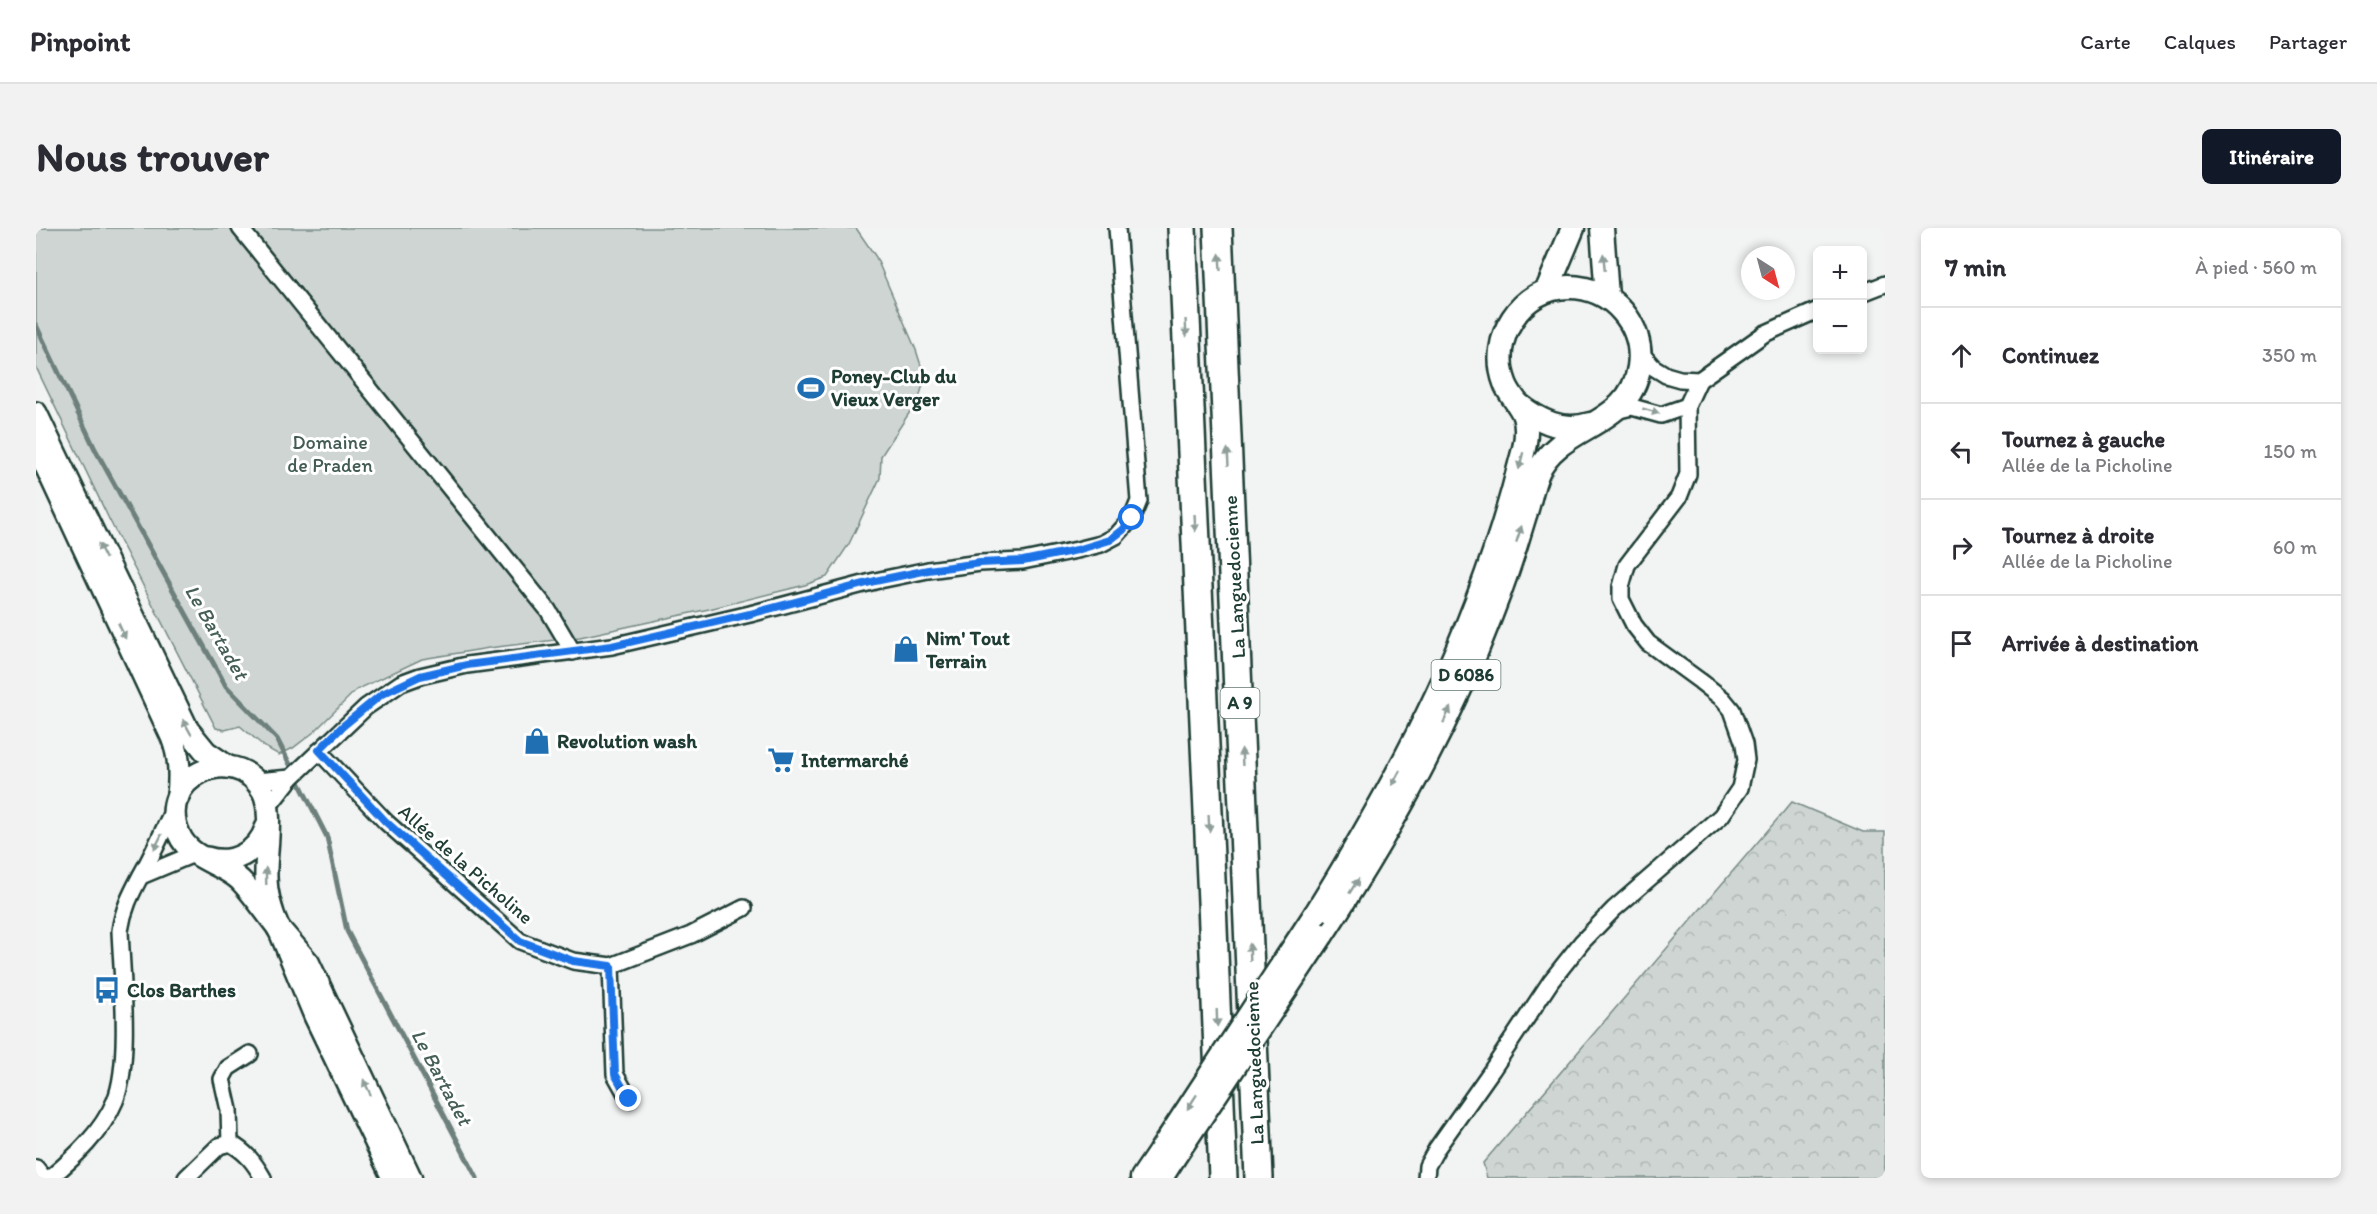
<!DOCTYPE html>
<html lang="fr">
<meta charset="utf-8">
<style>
:root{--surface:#fff;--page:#f2f2f3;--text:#2b2b33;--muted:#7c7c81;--line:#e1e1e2;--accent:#111827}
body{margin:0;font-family:Itim,sans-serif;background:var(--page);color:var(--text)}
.controls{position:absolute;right:18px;top:18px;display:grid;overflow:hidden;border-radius:9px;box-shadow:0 3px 9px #0003}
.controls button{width:54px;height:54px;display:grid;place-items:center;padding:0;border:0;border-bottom:2px solid var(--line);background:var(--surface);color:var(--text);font:30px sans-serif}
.compass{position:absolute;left:1705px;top:18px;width:54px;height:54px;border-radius:50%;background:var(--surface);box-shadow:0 3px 9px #0003;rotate:144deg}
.stop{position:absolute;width:18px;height:18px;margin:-14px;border:4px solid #1a73e8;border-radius:50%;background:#fff}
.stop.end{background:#1a73e8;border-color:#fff;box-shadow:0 2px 6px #0008}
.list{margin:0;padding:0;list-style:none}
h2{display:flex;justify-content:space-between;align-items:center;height:78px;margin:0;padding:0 24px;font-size:26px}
h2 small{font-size:20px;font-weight:400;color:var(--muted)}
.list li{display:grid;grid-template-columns:39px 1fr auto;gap:18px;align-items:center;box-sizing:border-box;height:96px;padding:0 24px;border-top:2px solid var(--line)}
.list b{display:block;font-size:22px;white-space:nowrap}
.list p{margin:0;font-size:20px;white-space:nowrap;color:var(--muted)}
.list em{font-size:20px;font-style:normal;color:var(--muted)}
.icon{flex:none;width:33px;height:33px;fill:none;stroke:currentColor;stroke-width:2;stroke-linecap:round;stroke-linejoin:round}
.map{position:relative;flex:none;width:1849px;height:950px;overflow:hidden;border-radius:9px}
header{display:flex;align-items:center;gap:36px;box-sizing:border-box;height:84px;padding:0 30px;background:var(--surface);border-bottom:2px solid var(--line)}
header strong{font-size:28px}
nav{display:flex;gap:33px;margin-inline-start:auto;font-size:21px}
.intro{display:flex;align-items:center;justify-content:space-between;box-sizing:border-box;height:144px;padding:0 36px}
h1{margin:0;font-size:42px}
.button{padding:15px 27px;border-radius:9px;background:var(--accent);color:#fff;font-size:21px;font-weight:700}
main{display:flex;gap:36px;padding:0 36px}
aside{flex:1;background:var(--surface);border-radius:9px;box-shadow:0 3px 9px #0003}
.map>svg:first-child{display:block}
.forest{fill:url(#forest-crowns);stroke:#768984;stroke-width:1.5}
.park{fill:#ced5d3;stroke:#768984;stroke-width:1.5}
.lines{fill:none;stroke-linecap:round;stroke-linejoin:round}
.stream{stroke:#6d807b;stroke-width:5}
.street-casing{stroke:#1f3d34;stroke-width:20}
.secondary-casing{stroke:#1f3d34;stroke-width:26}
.primary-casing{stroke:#1f3d34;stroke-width:27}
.highway-casing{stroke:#1f3d34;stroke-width:32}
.street{stroke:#fff;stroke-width:15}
.secondary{stroke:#fff;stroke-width:21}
.primary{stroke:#fff;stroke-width:22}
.highway{stroke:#fff;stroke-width:27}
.primary-bridge-casing{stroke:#1f3d34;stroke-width:27;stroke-linecap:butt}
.primary-bridge{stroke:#fff;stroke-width:22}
.oneway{fill:#8f9e9a}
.route{stroke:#1a73e8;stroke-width:8}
.labels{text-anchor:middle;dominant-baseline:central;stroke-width:6;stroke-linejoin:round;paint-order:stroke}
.shield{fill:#fff;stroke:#627771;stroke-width:1.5}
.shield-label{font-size:18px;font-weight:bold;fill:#1f3d34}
.poi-label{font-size:20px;font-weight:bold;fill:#1f3d34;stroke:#fff;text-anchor:start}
.park-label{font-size:20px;fill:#425b54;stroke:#fff}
.street-label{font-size:20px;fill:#1f3d34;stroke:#fff}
.water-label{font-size:21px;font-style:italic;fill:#465f57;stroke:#fff}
</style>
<header>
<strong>Pinpoint</strong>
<nav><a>Carte</a><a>Calques</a><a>Partager</a></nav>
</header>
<div class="intro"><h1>Nous trouver</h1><a class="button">Itinéraire</a></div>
<main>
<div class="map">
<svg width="1849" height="950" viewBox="0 0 1849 950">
<defs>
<pattern id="forest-crowns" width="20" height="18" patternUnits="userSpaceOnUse" patternTransform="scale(1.5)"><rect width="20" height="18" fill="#ced5d3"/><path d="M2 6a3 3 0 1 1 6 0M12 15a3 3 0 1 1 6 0" fill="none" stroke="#b0b8b6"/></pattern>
</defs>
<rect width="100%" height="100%" fill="#f2f3f3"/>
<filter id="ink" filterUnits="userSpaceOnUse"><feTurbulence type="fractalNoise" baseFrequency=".0167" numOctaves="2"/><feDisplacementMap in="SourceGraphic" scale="12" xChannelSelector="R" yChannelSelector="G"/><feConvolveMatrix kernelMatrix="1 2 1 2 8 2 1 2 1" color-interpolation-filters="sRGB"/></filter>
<g filter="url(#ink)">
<!-- forest -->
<polygon class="forest" points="1756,574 1827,604 1849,604 1849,950 1451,950 1447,935"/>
<!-- park -->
<polygon class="park" points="0,0 820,0 840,29 880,122 889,150 883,170 845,228 844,250 813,316 791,349 769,357 673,381 544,409 453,420 386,431 320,462 278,504 257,520 243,527 229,519 204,498 189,502 180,500 73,291 0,139"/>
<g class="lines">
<!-- stream -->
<polyline class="stream" points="0,97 59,221 190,458 241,511 291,609 311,703 441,950"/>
<defs>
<g id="street">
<polyline points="204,0 512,382 537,424"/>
<polyline points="1826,65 1849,56"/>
<polyline points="1604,124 1617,139 1630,147 1644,151 1663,152 1728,106 1782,82"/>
<polyline points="1579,183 1596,179 1625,187 1651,178"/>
<polyline points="283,523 350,594 484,713 537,733 575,738 655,707 708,680"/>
<polyline points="255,550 330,479 365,455 384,448 431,437 576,418 714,386 839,353 892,342 944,335 987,333 1041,322 1065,316 1080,308 1096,290 1103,273 1081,0"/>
<polyline points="219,553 255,550 232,579"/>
<polyline points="105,648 160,625"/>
<polyline points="575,738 579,846 593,871"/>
<polyline points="194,915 193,882 186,851 192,840 214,826"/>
<polyline points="0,940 8,950"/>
<path d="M14,950C39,929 66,904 79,873C95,835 86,747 84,703C87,681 95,666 105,647C118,625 127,602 138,580"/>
<path d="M150,950L183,918L194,915C210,924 218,934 227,950"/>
<polyline points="1390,950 1391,938 1401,920 1456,842 1515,753 1546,714 1578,681 1685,588 1704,560 1710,532 1708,516 1696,482 1687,471 1664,453 1612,415 1598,397 1585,371 1585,359 1591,337 1643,269 1652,246 1651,178 1663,152"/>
</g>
<g id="secondary">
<polyline points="0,185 152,502 170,524 192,539"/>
<path d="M0,217L136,509C144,529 144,547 142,569"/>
<path d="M171,630C196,638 222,624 230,600"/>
<path d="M243,701C230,685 218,666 204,652C185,634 154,632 143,606C118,551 197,511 227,563C238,584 229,625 230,649C230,667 236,685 243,701L279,788L357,950"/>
</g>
<g id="primary">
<polyline points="1566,0 1571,69"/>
<polyline points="1511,62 1537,0"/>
<path d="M1482,176C1503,193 1527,205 1554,196"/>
<path d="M1280,685C1370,540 1444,398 1485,232C1489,219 1492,201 1488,188C1484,176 1473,167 1469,155C1452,111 1485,59 1533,59C1576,59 1609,97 1603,139C1595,199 1523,196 1502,244C1496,257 1494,273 1489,287C1479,321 1468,354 1455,387C1412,500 1352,607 1286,707"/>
<polyline points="243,701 272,735 374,950"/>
<polyline points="1106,950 1123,925"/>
<polyline points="1125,950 1137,931"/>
</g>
<g id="highway">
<polyline points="1146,0 1176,674 1187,950"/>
<polyline points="1182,0 1223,950"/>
</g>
</defs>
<!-- street casing -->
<use href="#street" class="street-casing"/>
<!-- secondary casing -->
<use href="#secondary" class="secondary-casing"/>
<!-- primary casing -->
<use href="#primary" class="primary-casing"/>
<!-- highway casing -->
<use href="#highway" class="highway-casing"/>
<!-- street -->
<use href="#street" class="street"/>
<!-- secondary -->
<use href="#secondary" class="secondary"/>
<!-- primary -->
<use href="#primary" class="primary"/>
<!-- highway -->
<use href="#highway" class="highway"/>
<defs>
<g id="primary-bridge">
<polyline points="1123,925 1280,685"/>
<polyline points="1137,931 1286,707"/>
</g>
</defs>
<!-- primary-bridge casing -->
<use href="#primary-bridge" class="primary-bridge-casing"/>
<!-- primary-bridge -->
<use href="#primary-bridge" class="primary-bridge"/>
</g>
<!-- one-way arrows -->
<defs><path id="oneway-solid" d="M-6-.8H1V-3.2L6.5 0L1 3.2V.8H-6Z" transform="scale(1.5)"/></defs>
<g class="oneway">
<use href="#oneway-solid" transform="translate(1184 34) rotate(-93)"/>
<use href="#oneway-solid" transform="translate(1568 34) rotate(-95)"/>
<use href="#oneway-solid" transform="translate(1150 100) rotate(87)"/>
<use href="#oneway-solid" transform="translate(1615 183) rotate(16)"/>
<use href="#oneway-solid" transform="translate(1192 229) rotate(-93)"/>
<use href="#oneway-solid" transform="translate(1485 233) rotate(104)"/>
<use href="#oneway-solid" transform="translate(1159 295) rotate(87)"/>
<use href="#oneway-solid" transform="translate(1483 306) rotate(-72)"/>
<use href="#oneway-solid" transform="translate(66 323) rotate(-116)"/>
<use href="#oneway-solid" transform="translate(86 403) rotate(65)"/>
<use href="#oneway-solid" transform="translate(1411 487) rotate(-65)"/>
<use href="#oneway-solid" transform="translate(151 499) rotate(-119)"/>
<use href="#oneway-solid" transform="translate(1206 529) rotate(-93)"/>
<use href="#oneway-solid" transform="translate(1360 550) rotate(118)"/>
<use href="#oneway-solid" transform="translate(1173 595) rotate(87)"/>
<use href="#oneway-solid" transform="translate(122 614) rotate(116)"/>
<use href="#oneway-solid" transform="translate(230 648) rotate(-92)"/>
<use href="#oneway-solid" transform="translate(1318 658) rotate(-58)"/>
<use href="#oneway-solid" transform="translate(1214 724) rotate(-92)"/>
<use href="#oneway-solid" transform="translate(1181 790) rotate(88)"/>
<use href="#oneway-solid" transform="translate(331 859) rotate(-115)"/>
<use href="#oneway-solid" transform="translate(1156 874) rotate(123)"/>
</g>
</g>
<g class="lines" filter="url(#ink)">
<!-- route -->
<polyline class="route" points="593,871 579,846 575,738 537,733 484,713 350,594 283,522 307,498 346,466 384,448 431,437 576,418 714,386 839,353 892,342 944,335 987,333 1041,322 1074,312 1087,302 1096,290"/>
</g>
<!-- icons -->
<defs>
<symbol id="stadium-bare" viewBox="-9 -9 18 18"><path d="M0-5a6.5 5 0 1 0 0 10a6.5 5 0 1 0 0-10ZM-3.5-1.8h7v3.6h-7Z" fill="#1f6fb2" stroke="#fff" stroke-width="2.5" paint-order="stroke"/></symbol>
<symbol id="shop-bare" viewBox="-9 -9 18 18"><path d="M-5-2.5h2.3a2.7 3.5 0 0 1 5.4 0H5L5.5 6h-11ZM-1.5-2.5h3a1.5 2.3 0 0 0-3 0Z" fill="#1f6fb2" stroke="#fff" stroke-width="2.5" paint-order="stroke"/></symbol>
<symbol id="supermarket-bare" viewBox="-9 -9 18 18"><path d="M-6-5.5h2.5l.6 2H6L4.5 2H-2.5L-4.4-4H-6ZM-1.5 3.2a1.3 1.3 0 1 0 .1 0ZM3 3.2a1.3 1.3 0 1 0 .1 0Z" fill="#1f6fb2" stroke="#fff" stroke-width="2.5" paint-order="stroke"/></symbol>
<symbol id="bus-bare" viewBox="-9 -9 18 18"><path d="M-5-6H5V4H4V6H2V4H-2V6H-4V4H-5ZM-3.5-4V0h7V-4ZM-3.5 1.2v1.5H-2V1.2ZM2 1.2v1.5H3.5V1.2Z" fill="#1f6fb2" stroke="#fff" stroke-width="2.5" paint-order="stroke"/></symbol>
</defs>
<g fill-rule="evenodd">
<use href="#stadium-bare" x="756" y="141" width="38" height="38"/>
<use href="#shop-bare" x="851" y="402" width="38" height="38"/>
<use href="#shop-bare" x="482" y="494" width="38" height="38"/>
<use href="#supermarket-bare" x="726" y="513" width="38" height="38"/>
<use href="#bus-bare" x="52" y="743" width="38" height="38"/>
</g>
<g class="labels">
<!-- shield labels -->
<g class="shield">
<rect x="1395.5" y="432" width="69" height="30" rx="4.5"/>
<rect x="1184.5" y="460" width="39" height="30" rx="4.5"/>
</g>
<g class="shield-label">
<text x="1430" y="447">D 6086</text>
<text x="1204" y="475">A 9</text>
</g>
<!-- poi labels -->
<g class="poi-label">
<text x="795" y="148">Poney-Club du<tspan x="795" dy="23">Vieux Verger</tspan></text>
<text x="890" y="410">Nim' Tout<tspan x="890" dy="23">Terrain</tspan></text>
<text x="521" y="513">Revolution wash</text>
<text x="765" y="532">Intermarché</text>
<text x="91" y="762">Clos Barthes</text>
</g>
<!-- park labels -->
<g class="park-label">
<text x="294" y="214">Domaine<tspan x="294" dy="23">de Praden</tspan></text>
</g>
<!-- street labels -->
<g class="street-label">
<text transform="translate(1198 349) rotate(-93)">La Languedocienne</text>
<text transform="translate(430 636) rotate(41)">Allée de la Picholine</text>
<text transform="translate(1218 835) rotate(-92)">La Languedocienne</text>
</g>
<!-- water labels -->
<g class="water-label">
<text transform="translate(181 404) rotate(60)">Le Bartadet</text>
<text transform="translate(406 849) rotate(62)">Le Bartadet</text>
</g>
</g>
</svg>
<div class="controls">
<button>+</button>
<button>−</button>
</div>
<svg class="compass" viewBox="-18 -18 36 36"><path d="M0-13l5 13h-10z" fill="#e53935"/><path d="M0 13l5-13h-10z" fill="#7c7c81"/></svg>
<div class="stop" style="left:1096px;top:290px"></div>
<div class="stop end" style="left:593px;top:871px"></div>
</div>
<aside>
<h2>7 min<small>À pied · 560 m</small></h2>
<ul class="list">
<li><svg class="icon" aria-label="ahead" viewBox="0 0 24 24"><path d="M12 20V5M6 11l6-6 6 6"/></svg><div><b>Continuez</b></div><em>350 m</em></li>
<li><svg class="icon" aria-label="left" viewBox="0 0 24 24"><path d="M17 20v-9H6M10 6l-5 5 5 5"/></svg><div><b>Tournez à gauche</b><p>Allée de la Picholine</p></div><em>150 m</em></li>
<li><svg class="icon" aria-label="right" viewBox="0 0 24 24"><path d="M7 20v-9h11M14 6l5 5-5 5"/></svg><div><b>Tournez à droite</b><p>Allée de la Picholine</p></div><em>60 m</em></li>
<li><svg class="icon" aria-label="arrive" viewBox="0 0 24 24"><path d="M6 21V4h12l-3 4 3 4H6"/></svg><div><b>Arrivée à destination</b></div></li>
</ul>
</aside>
</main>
